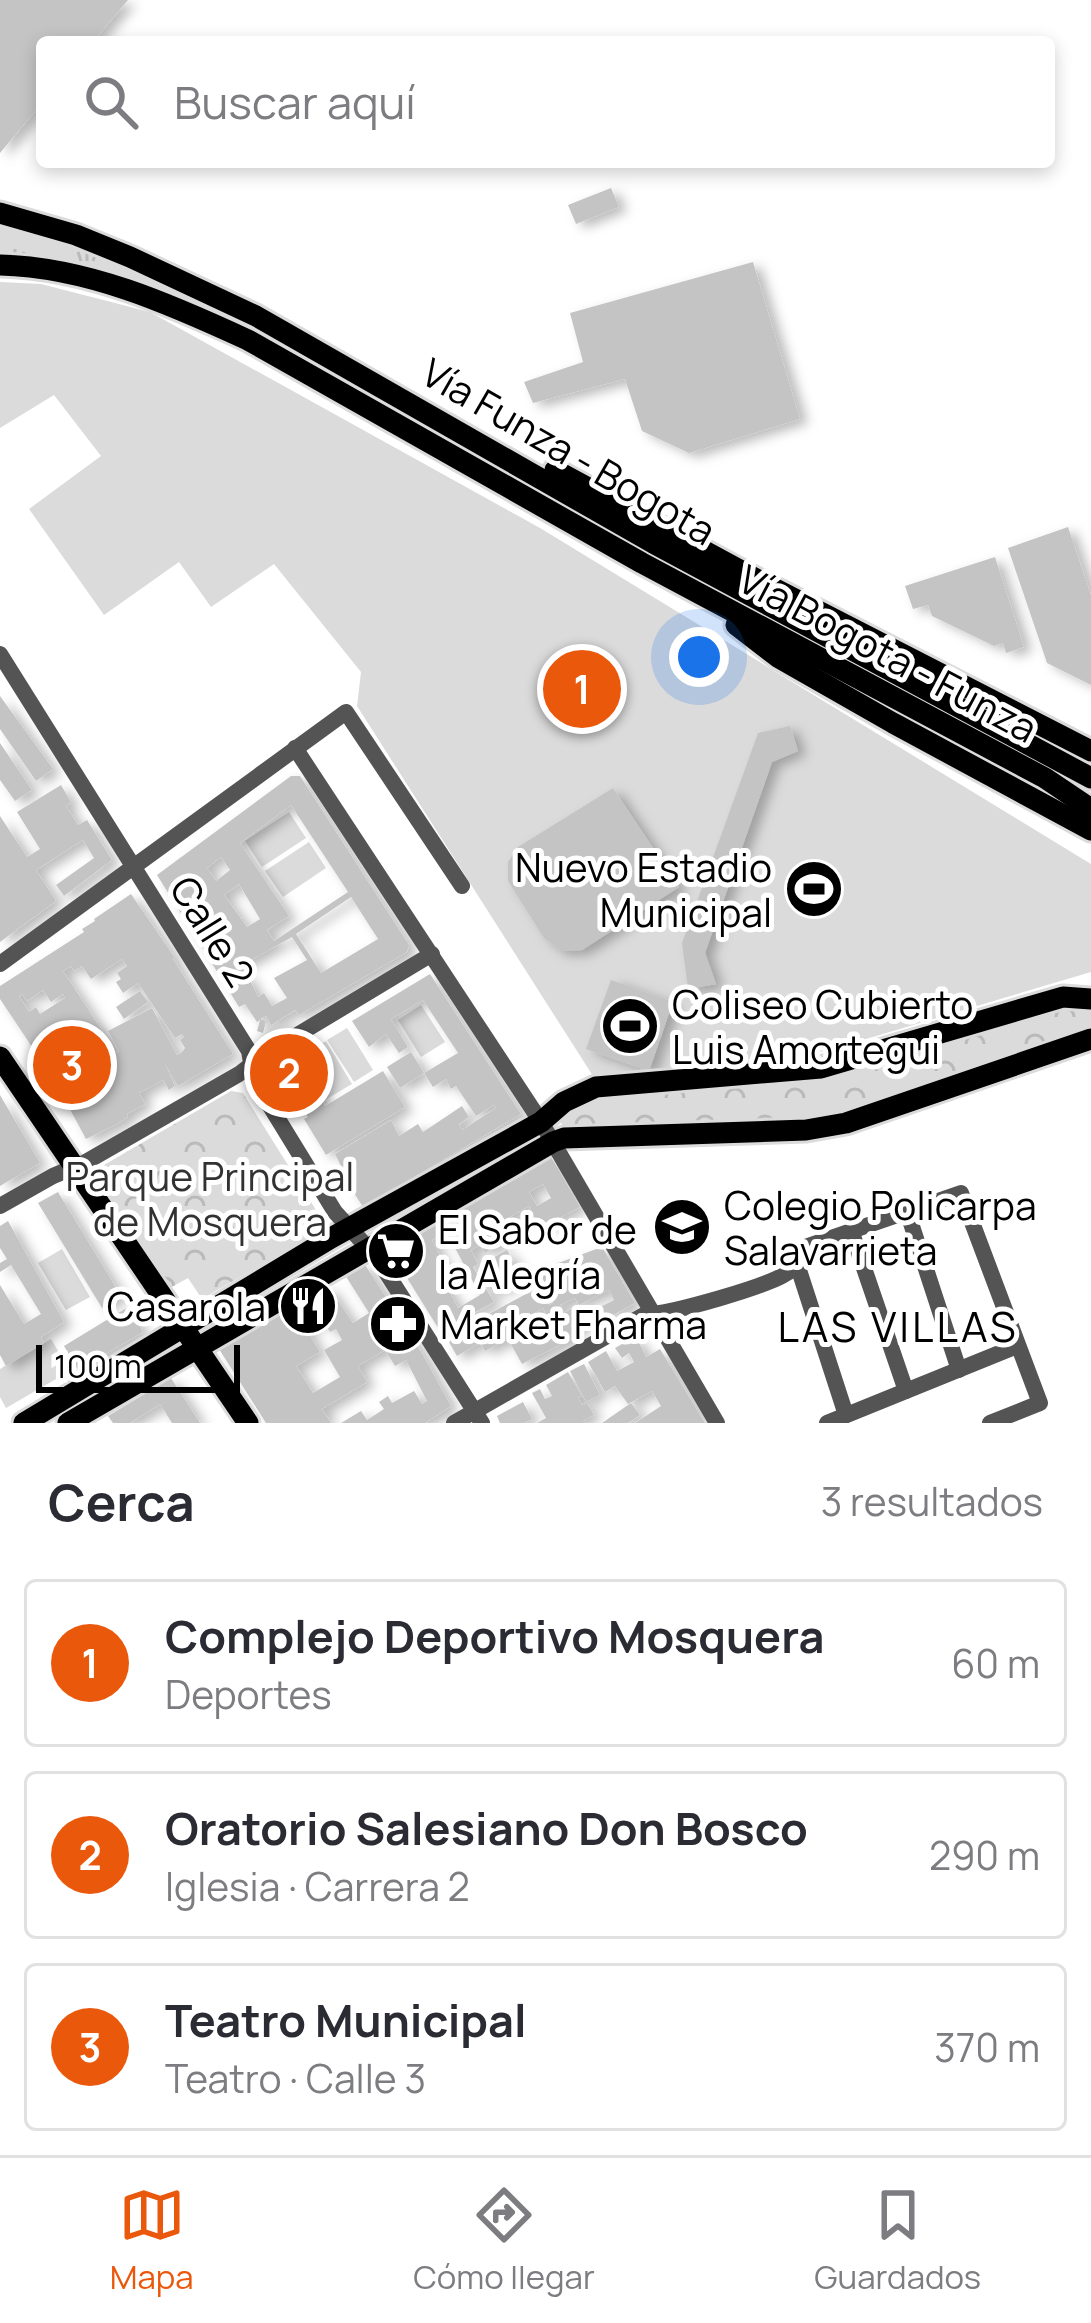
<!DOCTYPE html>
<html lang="es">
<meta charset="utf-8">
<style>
:root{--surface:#fff;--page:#f2f2f3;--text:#2b2b33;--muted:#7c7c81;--line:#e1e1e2;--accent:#ea580c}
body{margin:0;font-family:Manrope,sans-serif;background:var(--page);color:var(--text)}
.scale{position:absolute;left:36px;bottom:30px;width:204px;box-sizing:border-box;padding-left:12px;border:6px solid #000;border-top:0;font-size:33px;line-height:42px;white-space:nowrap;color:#000;-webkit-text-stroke:9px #fff;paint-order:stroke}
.you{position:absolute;left:699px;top:657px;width:42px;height:42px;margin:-30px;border:9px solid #fff;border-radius:50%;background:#1a73e8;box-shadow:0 0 0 18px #1a73e833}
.badge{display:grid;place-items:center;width:78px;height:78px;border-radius:50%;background:var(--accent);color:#fff;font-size:39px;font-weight:700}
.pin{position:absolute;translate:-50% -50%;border:6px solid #fff;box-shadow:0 3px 12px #0006}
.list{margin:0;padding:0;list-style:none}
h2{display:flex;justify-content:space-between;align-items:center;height:156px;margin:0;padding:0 48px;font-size:51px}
h2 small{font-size:39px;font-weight:400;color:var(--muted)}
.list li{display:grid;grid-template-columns:78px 1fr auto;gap:36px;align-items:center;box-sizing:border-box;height:168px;margin:0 24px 24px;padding:0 24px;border:3px solid var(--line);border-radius:12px}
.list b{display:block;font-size:45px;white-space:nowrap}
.list p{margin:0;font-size:39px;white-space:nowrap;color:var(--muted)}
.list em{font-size:39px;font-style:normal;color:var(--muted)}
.icon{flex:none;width:66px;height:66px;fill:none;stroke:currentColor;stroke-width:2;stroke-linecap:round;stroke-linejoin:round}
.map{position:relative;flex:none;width:1091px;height:1423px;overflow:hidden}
.search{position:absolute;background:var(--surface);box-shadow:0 6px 18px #0003;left:36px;right:36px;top:36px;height:132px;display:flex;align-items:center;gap:30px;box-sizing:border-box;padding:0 42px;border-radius:12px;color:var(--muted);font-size:45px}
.sheet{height:732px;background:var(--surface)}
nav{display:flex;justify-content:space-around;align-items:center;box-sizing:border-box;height:168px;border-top:3px solid var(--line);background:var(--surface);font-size:33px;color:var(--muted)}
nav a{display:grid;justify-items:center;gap:6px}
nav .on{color:var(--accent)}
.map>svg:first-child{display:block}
.grass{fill:url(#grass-tufts)}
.forest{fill:url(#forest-crowns)}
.garden{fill:#dbdbdb}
.building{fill:#c4c4c4;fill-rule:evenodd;filter:url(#shadow)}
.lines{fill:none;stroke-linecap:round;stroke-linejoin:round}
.major-casing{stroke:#dbdbdb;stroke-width:27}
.minor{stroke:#545454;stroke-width:16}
.major{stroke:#000;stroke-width:21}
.labels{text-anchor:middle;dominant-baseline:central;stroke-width:10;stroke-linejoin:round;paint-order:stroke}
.street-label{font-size:39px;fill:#000;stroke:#fff}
.poi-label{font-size:39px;fill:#000;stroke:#fff;text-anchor:start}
.park-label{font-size:39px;fill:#323232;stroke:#fff}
.neighbourhood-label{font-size:42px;letter-spacing:3px;fill:#000;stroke:#fff}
</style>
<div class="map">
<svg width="1091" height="1423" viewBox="0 0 1091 1423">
<defs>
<pattern id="grass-tufts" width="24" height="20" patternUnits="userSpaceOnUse" patternTransform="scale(3)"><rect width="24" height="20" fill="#dbdbdb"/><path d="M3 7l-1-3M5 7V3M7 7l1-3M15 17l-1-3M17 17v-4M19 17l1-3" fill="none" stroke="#bababa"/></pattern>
<pattern id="forest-crowns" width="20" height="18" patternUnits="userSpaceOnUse" patternTransform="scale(3)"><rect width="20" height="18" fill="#dbdbdb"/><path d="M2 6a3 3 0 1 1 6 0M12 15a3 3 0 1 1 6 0" fill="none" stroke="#bababa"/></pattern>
<filter id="shadow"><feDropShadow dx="8" dy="4.5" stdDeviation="6" flood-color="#0004"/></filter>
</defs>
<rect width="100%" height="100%" fill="#fff"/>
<!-- grass -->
<polygon class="grass" points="0,226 127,263 239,315 713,585 709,591 243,325 145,282 0,257"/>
<!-- forest -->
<g class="forest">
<polygon points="1066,1002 1091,1009 1091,1028 836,1117 565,1129 559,1120 599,1094 824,1078"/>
<polygon points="231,1091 243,1093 321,1218 311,1224 316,1233 202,1299 188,1278 170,1288 92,1172"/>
</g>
<!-- garden -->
<g class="garden">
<polygon points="0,282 41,284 150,312 540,528 1091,864 1091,972 826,1051 593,1076 357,706 361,672 274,564 211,607 179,562 104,615 29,509 101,456 54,395 0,428"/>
<polygon points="289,812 306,838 262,867 245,841"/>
<polygon points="309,842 326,868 283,897 265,871"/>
<polygon points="421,1005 445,1042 421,1057 398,1020"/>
<polygon points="347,1028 373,1070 354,1082 327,1040"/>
<polygon points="326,1041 352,1084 325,1100 299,1057"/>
<polygon points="62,1249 90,1297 66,1310 38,1263"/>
<polygon points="51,1339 70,1371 6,1408 0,1397 0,1369"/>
</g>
<!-- building -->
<g class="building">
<polygon points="0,0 128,0 93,42 42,42 42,103 0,153"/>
<polygon points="611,188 619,207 576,224 568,205"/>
<polygon points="753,262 800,419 689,453 642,431 625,379 533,403 524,382 583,362 570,313"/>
<polygon points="1068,527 1091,595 1091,685 1047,663 1008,548"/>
<polygon points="995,557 1024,647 1006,653 1003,643 994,646 932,616 928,605 913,609 905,586"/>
<polygon points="0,696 53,769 36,781 0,729"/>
<polygon points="790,726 798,751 772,762 705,953 716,984 688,989 682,943 758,733"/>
<polygon points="0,743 32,790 15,801 0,780"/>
<path d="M291,776H300L409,945L407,952L299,1015L295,1010L271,1025L266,1016L260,1019L266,1021L263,1033L257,1031L260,1020L257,1022L245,1004L239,1007L157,875ZM291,805L348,892L274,941L267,930L289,916L240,843ZM221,857L230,870L216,881L207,868ZM239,884L260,919L247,927L224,895ZM351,897L378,939L321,973L296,934ZM292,937L307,960L274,978L287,998L272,1006L264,993L258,997L247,974L241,978L235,969Z"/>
<polygon points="61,785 71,802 66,806 78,825 87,820 112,860 64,896 56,885 94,858 83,840 36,870 56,901 0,942 0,816 27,857 40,849 17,812"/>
<polygon points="613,788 679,887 582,950 561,951 544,938 508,881 508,862 518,847"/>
<path d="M131,894L175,958L173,959L233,1054L178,1086L164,1062L175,1086L169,1090L163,1080L139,1093L145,1104L127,1114L128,1117L117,1124L86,1139L59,1089L67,1085L63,1082L65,1074L61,1067L57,1068L53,1064L54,1058L44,1065L0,999V986L84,932L82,929L95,921L94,919ZM122,959L127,966L117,973L121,979L116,982L123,993L138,983L175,1038L182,1034L184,1037L180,1040L185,1048L182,1052L177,1055L152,1008L108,1031L119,1051L117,1053L63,971L71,966L74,971L82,966L91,979ZM43,990L51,1002L63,994L65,998L40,1014L36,1007L29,1012L19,996L22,994L27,1001Z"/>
<polygon points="430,974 521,1114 363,1207 340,1171 343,1170 335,1154 391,1120 399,1136 418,1124 423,1132 462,1106 469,1117 459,1124 462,1130 496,1108 494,1105 476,1116 456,1086 451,1089 446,1079 433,1087 424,1073 458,1053 423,1000 391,1019 408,1047 399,1053 386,1034 369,1047 352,1021"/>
<polygon points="611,980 673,1002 649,1071 586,1049"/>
<polygon points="140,991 148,1002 124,1019 116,1007"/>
<polygon points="411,1052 424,1073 400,1088 387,1067"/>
<polygon points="294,1056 325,1106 383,1071 405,1107 326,1155 304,1119 308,1117 276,1066"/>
<polygon points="0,1095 40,1163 0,1186"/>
<path d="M550,1155L580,1207L539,1229L528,1210L531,1209L529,1206L508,1218L515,1228L500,1237L503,1242L485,1253L481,1245L471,1250L478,1264L473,1267L494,1302L440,1331L389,1249ZM543,1184L551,1198L537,1206L529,1192ZM446,1231L480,1295L458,1308L440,1273L447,1269L432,1240Z"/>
<polygon points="58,1192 121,1296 102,1308 38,1203"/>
<polygon points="8,1221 64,1322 41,1337 44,1343 6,1366 0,1355 0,1285 24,1324 41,1314 11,1265 0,1272 0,1263 7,1259 0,1248 0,1226"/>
<path d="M602,1247L635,1303L606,1319L600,1307L614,1300L609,1290L579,1305L575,1298L560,1305L564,1313L578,1305L587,1324L573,1331L576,1337L522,1364L508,1339L485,1351L480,1343L457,1356L446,1337L539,1287L549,1305L553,1303L539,1270ZM543,1308L554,1330L536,1340L524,1319Z"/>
<polygon points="507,1250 522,1278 493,1293 478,1266"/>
<path d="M364,1263L423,1355L451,1406L425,1423H341L361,1411L367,1420L384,1409L379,1402L388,1396L392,1403L414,1391L422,1404L427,1401L406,1360L395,1366L385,1350L358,1366L367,1382L322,1409L331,1423H266L219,1349L328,1286L353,1323L369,1313L345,1275ZM323,1319L330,1332L336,1329L342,1340L324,1350L340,1377L313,1393L296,1366L320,1352L306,1329Z"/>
<polygon points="128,1307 143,1332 78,1370 64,1346"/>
<polygon points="636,1336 646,1357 660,1349 705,1423 635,1423 661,1406 652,1391 628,1404 615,1386 605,1392 588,1362 606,1351 617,1371 634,1362 629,1353 622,1358 615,1348"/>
<polygon points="584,1364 600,1395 586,1402 570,1371"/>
<polygon points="568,1372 582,1396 578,1398 582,1405 587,1403 594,1415 583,1421 585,1423 537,1423 546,1418 532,1393 540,1389 545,1399 552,1396 546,1385"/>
<polygon points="171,1378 200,1423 172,1423 160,1404 130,1423 113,1423 108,1416"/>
<polygon points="523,1402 532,1419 524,1423 500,1423 497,1416"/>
<polygon points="631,1403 640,1415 628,1423 602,1423"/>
</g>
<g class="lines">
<defs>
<g id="major">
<polyline points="0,213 76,235 130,257 256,316 653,543 1091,778"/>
<path d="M0,265C87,267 170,304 248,340L642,563L1045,778L1091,809"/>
<polyline points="555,470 758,580 1091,751"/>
<polyline points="736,625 779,658 893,723 1091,830"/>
<polyline points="0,1057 248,1423"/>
<polyline points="24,1423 331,1238 541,1122 564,1102 596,1087 821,1068 1063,997 1091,999"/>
<polyline points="68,1423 553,1142 564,1138 806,1130 846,1123 1091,1039"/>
</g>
</defs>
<!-- major casing -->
<use href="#major" class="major-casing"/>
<!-- minor -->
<g class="minor">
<polyline points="0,654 249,1051 254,1080 335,1212 377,1258 482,1423"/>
<polyline points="295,748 541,1122 717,1423"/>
<polyline points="0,964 346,712 462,886"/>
<polyline points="0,1206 53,1176 84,1163 239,1074 264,1055 432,954"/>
<polyline points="907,1211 959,1370"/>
<polyline points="851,1230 906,1391"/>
<polyline points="797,1264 846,1415"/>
<path d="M454,1423L644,1315C670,1314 771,1286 790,1271C799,1264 798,1255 805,1247L961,1193L1040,1403L990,1423"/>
<polyline points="827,1423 1017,1346"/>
</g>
<!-- major -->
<use href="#major" class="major"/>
</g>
<!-- icons -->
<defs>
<symbol id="stadium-disc" viewBox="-11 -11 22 22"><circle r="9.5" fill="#000" stroke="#fff"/><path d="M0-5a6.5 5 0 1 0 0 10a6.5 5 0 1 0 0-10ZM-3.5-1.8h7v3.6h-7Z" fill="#fff"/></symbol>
<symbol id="school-disc" viewBox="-11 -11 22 22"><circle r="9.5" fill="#000" stroke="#fff"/><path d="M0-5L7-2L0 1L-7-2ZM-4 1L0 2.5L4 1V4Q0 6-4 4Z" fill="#fff"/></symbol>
<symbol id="supermarket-disc" viewBox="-11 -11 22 22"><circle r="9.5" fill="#000" stroke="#fff"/><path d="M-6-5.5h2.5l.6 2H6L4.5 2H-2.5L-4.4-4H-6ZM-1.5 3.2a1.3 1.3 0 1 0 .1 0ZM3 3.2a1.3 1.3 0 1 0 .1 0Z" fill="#fff"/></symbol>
<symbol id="restaurant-disc" viewBox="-11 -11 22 22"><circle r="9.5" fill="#000" stroke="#fff"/><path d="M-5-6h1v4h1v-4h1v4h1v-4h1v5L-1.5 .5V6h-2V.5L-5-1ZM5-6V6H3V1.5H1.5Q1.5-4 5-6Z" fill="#fff"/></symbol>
<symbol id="pharmacy-disc" viewBox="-11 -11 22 22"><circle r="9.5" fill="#000" stroke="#fff"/><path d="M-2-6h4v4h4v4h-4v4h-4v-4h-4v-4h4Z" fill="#fff"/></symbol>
</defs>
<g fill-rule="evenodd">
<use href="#stadium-disc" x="781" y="856" width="66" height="66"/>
<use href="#stadium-disc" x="597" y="993" width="66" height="66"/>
<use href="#school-disc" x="649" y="1194" width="66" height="66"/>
<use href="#supermarket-disc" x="363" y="1218" width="66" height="66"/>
<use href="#restaurant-disc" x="275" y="1273" width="66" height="66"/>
<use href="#pharmacy-disc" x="365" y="1291" width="66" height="66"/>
</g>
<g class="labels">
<!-- street labels -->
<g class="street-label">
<text transform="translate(569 451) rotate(30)">Vía Funza - Bogota</text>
<text transform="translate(888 653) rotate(28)">Vía Bogota - Funza</text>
<text transform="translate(213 931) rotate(58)">Calle 2</text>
</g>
<!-- poi labels -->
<g class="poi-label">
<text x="772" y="867" text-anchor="end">Nuevo Estadio<tspan x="772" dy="45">Municipal</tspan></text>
<text x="672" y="1004">Coliseo Cubierto<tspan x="672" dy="45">Luis Amortegui</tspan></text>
<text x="724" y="1205">Colegio Policarpa<tspan x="724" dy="45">Salavarrieta</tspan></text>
<text x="438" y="1229">El Sabor de<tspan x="438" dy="45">la Alegría</tspan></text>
<text x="266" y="1306" text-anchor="end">Casarola</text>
<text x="440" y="1324">Market Fharma</text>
</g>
<!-- park labels -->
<g class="park-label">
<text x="210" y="1176">Parque Principal<tspan x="210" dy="45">de Mosquera</tspan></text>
</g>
<!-- neighbourhood labels -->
<g class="neighbourhood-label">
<text x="898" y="1326">LAS VILLAS</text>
</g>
</g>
</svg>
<div class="scale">100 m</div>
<div class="you"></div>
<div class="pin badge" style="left:582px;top:689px">1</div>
<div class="pin badge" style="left:289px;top:1073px">2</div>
<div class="pin badge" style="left:72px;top:1065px">3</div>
<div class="search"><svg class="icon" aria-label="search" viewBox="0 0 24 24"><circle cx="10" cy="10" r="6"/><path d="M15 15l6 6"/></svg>Buscar aquí</div>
</div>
<section class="sheet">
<h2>Cerca<small>3 resultados</small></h2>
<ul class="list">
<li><span class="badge">1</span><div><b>Complejo Deportivo Mosquera</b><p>Deportes</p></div><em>60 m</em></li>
<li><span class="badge">2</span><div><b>Oratorio Salesiano Don Bosco</b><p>Iglesia · Carrera 2</p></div><em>290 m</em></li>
<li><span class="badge">3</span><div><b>Teatro Municipal</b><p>Teatro · Calle 3</p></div><em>370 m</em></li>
</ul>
</section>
<nav>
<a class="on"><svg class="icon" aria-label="map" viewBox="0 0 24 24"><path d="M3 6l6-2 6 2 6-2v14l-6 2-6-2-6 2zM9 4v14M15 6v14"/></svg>Mapa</a>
<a><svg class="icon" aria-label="directions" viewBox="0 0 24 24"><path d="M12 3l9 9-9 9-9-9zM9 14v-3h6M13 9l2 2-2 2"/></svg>Cómo llegar</a>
<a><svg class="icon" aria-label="saved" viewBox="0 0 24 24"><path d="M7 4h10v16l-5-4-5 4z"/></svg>Guardados</a>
</nav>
